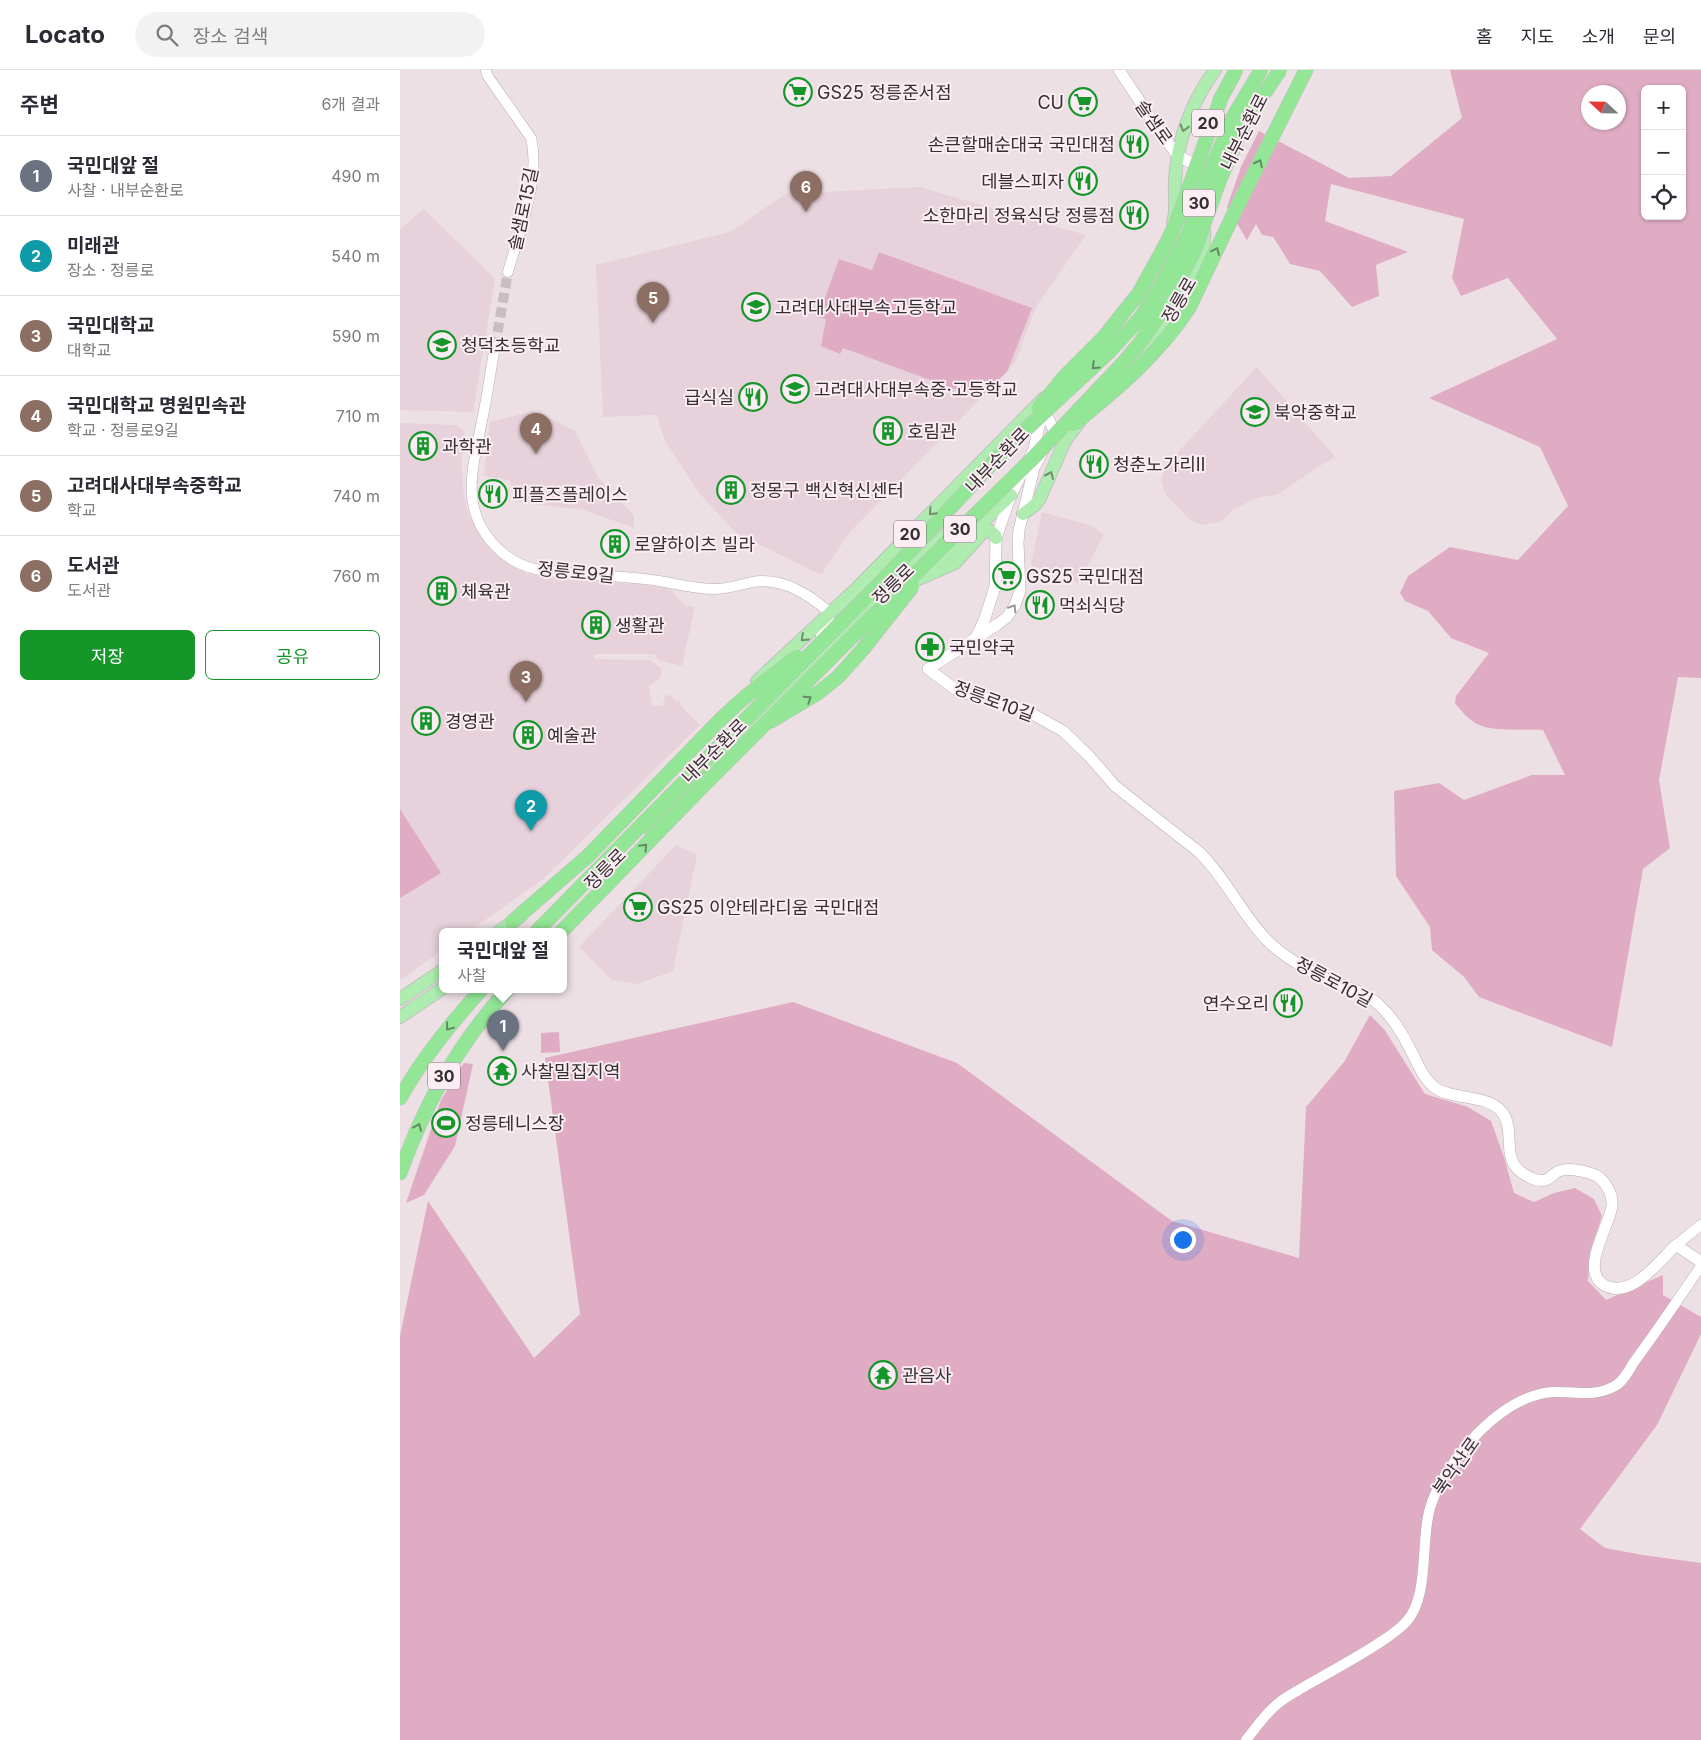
<!DOCTYPE html>
<html lang="ko">
<meta charset="utf-8">
<style>
:root{--surface:#fff;--page:#f2f2f3;--text:#2b2b33;--muted:#7c7c81;--line:#e1e1e2;--accent:#149629}
body{margin:0;font-family:Inter,"Noto Sans KR",sans-serif;background:var(--page);color:var(--text)}
.controls{position:absolute;right:15px;top:15px;display:grid;overflow:hidden;border-radius:8px;box-shadow:0 1px 4px #0004}
.controls button{width:45px;height:45px;display:grid;place-items:center;padding:0;border:0;border-bottom:1px solid var(--line);background:var(--surface);color:var(--text);font:25px sans-serif}
.compass{position:absolute;left:1181px;top:15px;width:45px;height:45px;border-radius:50%;background:var(--surface);box-shadow:0 1px 4px #0004;rotate:292deg}
.you{position:absolute;left:782px;top:1169px;width:18px;height:18px;margin:-12px;border:4px solid #fff;border-radius:50%;background:#1a73e8;box-shadow:0 0 0 8px #1a73e833}
.badge{display:grid;place-items:center;width:32px;height:32px;border-radius:50%;background:var(--accent);color:#fff;font-size:16px;font-weight:700}
.pin{position:absolute;translate:-50% -41px;filter:drop-shadow(0 1px 2px #0008)}
.pin::after{content:'';position:absolute;top:26px;width:18px;height:15px;background:inherit;clip-path:polygon(0 0,100% 0,50% 100%)}
.popup{position:absolute;left:39px;top:858px;width:128px;height:65px;box-sizing:border-box;display:grid;place-content:center;border-radius:8px;background:var(--surface);filter:drop-shadow(0 1px 4px #0005);font-size:16px;white-space:nowrap;color:var(--muted)}
.popup b{font-size:19px;color:var(--text)}
.popup::after{content:'';position:absolute;left:50%;top:100%;margin-left:-10px;border:10px solid transparent;border-top-color:var(--surface)}
.list{margin:0;padding:0;list-style:none}
h2{display:flex;justify-content:space-between;align-items:center;height:65px;margin:0;padding:0 20px;font-size:21px}
h2 small{font-size:16px;font-weight:400;color:var(--muted)}
.list li{display:grid;grid-template-columns:32px 1fr auto;gap:15px;align-items:center;box-sizing:border-box;height:80px;padding:0 20px;border-top:1px solid var(--line)}
.list b{display:block;font-size:19px;white-space:nowrap}
.list p{margin:0;font-size:16px;white-space:nowrap;color:var(--muted)}
.list em{font-size:16px;font-style:normal;color:var(--muted)}
.actions{display:flex;gap:10px;padding:15px 20px}
.actions a{flex:1;padding:11px 0;border:1px solid var(--accent);border-radius:8px;text-align:center;font-size:18px;color:var(--accent)}
.actions .main{background:var(--accent);color:#fff}
.icon{flex:none;width:28px;height:28px;fill:none;stroke:currentColor;stroke-width:2;stroke-linecap:round;stroke-linejoin:round}
.map{position:relative;flex:none;width:1301px;height:1670px;overflow:hidden}
header{display:flex;align-items:center;gap:30px;box-sizing:border-box;height:70px;padding:0 25px;background:var(--surface);border-bottom:1px solid var(--line)}
header strong{font-size:24px}
nav{display:flex;gap:28px;margin-inline-start:auto;font-size:18px}
.search{width:350px;height:45px;background:var(--page);display:flex;align-items:center;gap:12px;box-sizing:border-box;padding:0 18px;border-radius:28px;color:var(--muted);font-size:19px}
main{display:flex}
aside{flex:1;background:var(--surface)}
.map>svg:first-child{display:block}
.built{fill:#e7d2db}
.green{fill:#e0acc3;fill-rule:evenodd}
.lines{fill:none;stroke-linecap:round;stroke-linejoin:round}
.tertiary-tunnel{stroke:#c8bdc1;stroke-width:10;stroke-dasharray:10 5;stroke-linecap:butt}
.tertiary-casing{stroke:#baadb2;stroke-width:11}
.secondary-casing{stroke:#baadb2;stroke-width:12}
.primary-casing{stroke:#c2c1c1;stroke-width:14}
.trunk-casing{stroke:#c2c1c1;stroke-width:15}
.tertiary{stroke:#fff;stroke-width:10}
.secondary{stroke:#fff;stroke-width:11}
.primary{stroke:#aeecb0;stroke-width:12}
.trunk{stroke:#93e696;stroke-width:14}
.trunk-bridge-casing{stroke:#c2c1c1;stroke-width:15;stroke-linecap:butt}
.trunk-bridge{stroke:#93e696;stroke-width:14}
.oneway{stroke:#718e70}
.oneway2{stroke:#648a64}
.oneway3{stroke:#9a9798}
.labels{text-anchor:middle;dominant-baseline:central;stroke-width:4;stroke-linejoin:round;paint-order:stroke}
.shield{fill:#fbedf3;stroke:#70686b;stroke-width:1}
.shield-label{font-size:16px;font-weight:bold;fill:#342f31}
.poi-label{font-size:18px;fill:#342f31;stroke:#fbedf3;text-anchor:start}
.street-label{font-size:18px;fill:#342f31;stroke:#fbedf3}
</style>
<header>
<strong>Locato</strong>
<div class="search"><svg class="icon" aria-label="search" viewBox="0 0 24 24"><circle cx="10" cy="10" r="6"/><path d="M15 15l6 6"/></svg>장소 검색</div>
<nav><a>홈</a><a>지도</a><a>소개</a><a>문의</a></nav>
</header>
<main>
<aside>
<h2>주변<small>6개 결과</small></h2>
<ul class="list">
<li><span class="badge" style="background:#6b7280">1</span><div><b>국민대앞 절</b><p>사찰 · 내부순환로</p></div><em>490 m</em></li>
<li><span class="badge" style="background:#0f9aa8">2</span><div><b>미래관</b><p>장소 · 정릉로</p></div><em>540 m</em></li>
<li><span class="badge" style="background:#8d6e63">3</span><div><b>국민대학교</b><p>대학교</p></div><em>590 m</em></li>
<li><span class="badge" style="background:#8d6e63">4</span><div><b>국민대학교 명원민속관</b><p>학교 · 정릉로9길</p></div><em>710 m</em></li>
<li><span class="badge" style="background:#8d6e63">5</span><div><b>고려대사대부속중학교</b><p>학교</p></div><em>740 m</em></li>
<li><span class="badge" style="background:#8d6e63">6</span><div><b>도서관</b><p>도서관</p></div><em>760 m</em></li>
</ul>
<div class="actions"><a class="main">저장</a><a>공유</a></div>
</aside>
<div class="map">
<svg width="1301" height="1670" viewBox="0 0 1301 1670">
<rect width="100%" height="100%" fill="#ede0e5"/>
<!-- built -->
<g class="built">
<polygon points="519,117 686,165 636,237 615,293 450,462 421,505 336,463 299,423 264,369 257,345 203,347 196,195 330,162 385,124"/>
<polygon points="24,139 95,209 73,342 0,340 0,159"/>
<polygon points="857,297 935,387 913,400 879,424 853,429 832,441 820,452 803,455 790,450 766,425 761,410 766,395"/>
<polygon points="134,341 175,361 198,407 234,446 234,458 184,440 118,432 109,410 84,406 90,352"/>
<polygon points="0,353 56,355 65,362 62,380 62,401 64,426 69,446 80,466 91,480 111,496 128,504 162,509 236,514 269,518 286,536 295,537 282,596 258,590 255,584 195,584 194,589 250,590 261,598 261,608 249,616 252,636 263,635 263,632 265,630 264,623 266,626 270,625 276,631 279,630 281,636 300,655 142,810 68,862 43,862 43,880 0,910"/>
<polygon points="642,442 690,455 704,464 679,513 631,495"/>
<polygon points="276,775 297,785 273,901 238,914 212,910 179,877"/>
</g>
<!-- green -->
<g class="green">
<path d="M1050,0H1301V608L1278,607L1259,710L1270,778L1243,799L1212,977L1079,927L1064,907L1032,880L1030,857L996,806L994,721L1039,713L1064,730L1132,705H1165L1143,660C1125,659 1093,662 1077,654C1068,649 1061,641 1055,633L1056,626L1089,583L1051,568L1028,541L1005,531L1000,523L1008,506L1050,477L1118,490L1168,436L1140,377L1029,328L1157,269L1108,208L1061,226L1052,208L1064,149L931,114L925,151L1008,182L976,195L979,226L952,237L920,201L890,194L884,184L873,167L862,165L856,154L847,170L827,137L841,97L859,61L949,108L991,106L1062,48ZM1245,19H1282V146H1245ZM1188,22H1218V52H1188Z"/>
<polygon points="479,182 632,238 607,302 579,328 443,278 440,284 421,276 426,249 418,247 439,189 472,200"/>
<polygon points="0,739 41,803 0,828"/>
<polygon points="393,932 557,993 772,1151 899,1188 906,1037 944,992 970,945 984,959 1025,1024 1068,1037 1091,1051 1104,1087 1114,1123 1134,1132 1154,1123 1175,1118 1194,1129 1202,1146 1190,1182 1188,1211 1206,1230 1263,1205 1263,1225 1301,1247 1301,1264 1257,1355 1180,1459 1205,1478 1243,1485 1301,1493 1301,1670 0,1670 0,1266 28,1131 134,1288 180,1244 145,988"/>
<polygon points="159,962 160,982 141,983 141,963"/>
<polygon points="64,993 73,994 55,1076 24,1125 6,1133 41,1030"/>
</g>
<g class="lines">
<!-- tertiary-tunnel -->
<polyline class="tertiary-tunnel" points="95,277 108,202"/>
<defs>
<g id="tertiary">
<path d="M86,0L87,5L131,68C141,109 119,162 108,202"/>
<path d="M95,277C90,303 87,329 81,355C77,379 70,401 72,426C75,460 101,491 135,499C151,502 167,503 184,504C204,505 224,507 244,509C268,511 291,519 315,519C328,519 340,515 352,512C382,507 409,524 430,543L427,558L421,566"/>
<polyline points="1276,1175 1301,1155"/>
<path d="M846,1670C855,1659 863,1647 873,1638C882,1628 896,1622 907,1615C932,1601 956,1588 979,1573C988,1567 999,1560 1006,1552C1031,1526 1019,1466 1032,1432C1040,1409 1062,1380 1078,1363C1098,1343 1123,1324 1153,1322C1177,1321 1192,1328 1215,1316C1223,1312 1229,1300 1234,1292C1257,1261 1279,1228 1301,1196"/>
</g>
<g id="secondary">
<polyline points="719,0 760,62 778,86 798,96"/>
<path d="M641,337H643L654,361L634,398L619,460L618,472L620,521L615,535L607,547L598,554L528,599L555,619L565,623L603,632L627,641L663,661L689,686L715,716L799,782C830,812 846,855 879,881C892,891 908,900 923,907C940,916 964,920 978,934C990,945 1001,961 1008,975C1016,989 1021,1006 1034,1017C1050,1030 1088,1024 1102,1042C1116,1060 1101,1088 1121,1102C1128,1107 1138,1112 1146,1110C1151,1108 1154,1103 1159,1101C1169,1097 1192,1102 1200,1108C1207,1115 1213,1125 1212,1136C1210,1155 1179,1200 1204,1215C1231,1230 1258,1192 1276,1175L1301,1192"/>
<polyline points="576,567 584,551 595,517 596,468 611,425 634,379 642,343"/>
</g>
<g id="primary">
<path d="M773,153C777,140 774,125 775,111C777,70 791,33 815,0"/>
<path d="M719,307C753,278 808,207 804,160"/>
<polyline points="623,444 635,435 640,428 665,371 682,348"/>
<polyline points="530,492 553,480 611,425"/>
<polyline points="507,514 555,493 583,462 589,460 595,465 596,468"/>
<polyline points="357,611 458,517 644,328"/>
<polyline points="312,693 442,564 550,460"/>
<polyline points="98,862 121,846"/>
<polyline points="0,929 43,900"/>
<polyline points="0,947 43,918"/>
</g>
<g id="trunk">
<polyline points="837,137 906,0"/>
<polyline points="371,651 418,623 438,607 463,579"/>
<polyline points="248,757 305,706"/>
<polyline points="112,852 188,786"/>
<path d="M0,1028C22,989 51,953 81,920"/>
<path d="M0,1103C25,1033 58,975 107,920"/>
</g>
</defs>
<!-- tertiary casing -->
<use href="#tertiary" class="tertiary-casing"/>
<!-- secondary casing -->
<use href="#secondary" class="secondary-casing"/>
<!-- primary casing -->
<use href="#primary" class="primary-casing"/>
<!-- trunk casing -->
<use href="#trunk" class="trunk-casing"/>
<!-- tertiary -->
<use href="#tertiary" class="tertiary"/>
<!-- secondary -->
<use href="#secondary" class="secondary"/>
<!-- primary -->
<use href="#primary" class="primary"/>
<!-- trunk -->
<use href="#trunk" class="trunk"/>
<defs>
<g id="trunk-bridge">
<polyline points="639,338 664,307 704,267 739,223 765,176 777,151 821,28 836,0"/>
<path d="M674,354C716,320 759,284 789,238L837,137"/>
<polyline points="463,579 512,517"/>
<polyline points="188,786 322,648 345,627 397,587"/>
<polyline points="136,862 484,509 609,375 709,282 741,247 760,217 789,162 808,107 833,47 861,0"/>
<polyline points="161,862 300,719 532,487 636,385 723,293 739,274 769,230 795,179 820,109 845,52 880,0"/>
</g>
</defs>
<!-- trunk-bridge casing -->
<use href="#trunk-bridge" class="trunk-bridge-casing"/>
<!-- trunk-bridge -->
<use href="#trunk-bridge" class="trunk-bridge"/>
</g>
<!-- one-way arrows -->
<defs><path id="oneway-chevron" d="M-2-3.5L2.5 0L-2 3.5" fill="none" stroke-width="1.6" stroke-linecap="round" stroke-linejoin="round" transform="scale(1.25)"/></defs>
<g class="oneway">
<use href="#oneway-chevron" transform="translate(784 58) rotate(105)"/>
<use href="#oneway-chevron" transform="translate(650 405) rotate(-66)"/>
<use href="#oneway-chevron" transform="translate(532 442) rotate(134)"/>
<use href="#oneway-chevron" transform="translate(404 568) rotate(137)"/>
</g>
<g class="oneway2">
<use href="#oneway-chevron" transform="translate(859 93) rotate(-63)"/>
<use href="#oneway-chevron" transform="translate(816 181) rotate(-65)"/>
<use href="#oneway-chevron" transform="translate(695 296) rotate(136)"/>
<use href="#oneway-chevron" transform="translate(408 629) rotate(-33)"/>
<use href="#oneway-chevron" transform="translate(244 777) rotate(-46)"/>
<use href="#oneway-chevron" transform="translate(49 957) rotate(127)"/>
<use href="#oneway-chevron" transform="translate(18 1057) rotate(-67)"/>
</g>
<use class="oneway3" href="#oneway-chevron" transform="translate(613 538) rotate(-58)"/>
<!-- icons -->
<defs>
<symbol id="supermarket-ring" viewBox="-11 -11 22 22"><circle r="9.5" fill="#fbedf3" stroke="#149629" stroke-width="1.5"/><path d="M-6-5.5h2.5l.6 2H6L4.5 2H-2.5L-4.4-4H-6ZM-1.5 3.2a1.3 1.3 0 1 0 .1 0ZM3 3.2a1.3 1.3 0 1 0 .1 0Z" fill="#149629"/></symbol>
<symbol id="restaurant-ring" viewBox="-11 -11 22 22"><circle r="9.5" fill="#fbedf3" stroke="#149629" stroke-width="1.5"/><path d="M-5-6h1v4h1v-4h1v4h1v-4h1v5L-1.5 .5V6h-2V.5L-5-1ZM5-6V6H3V1.5H1.5Q1.5-4 5-6Z" fill="#149629"/></symbol>
<symbol id="school-ring" viewBox="-11 -11 22 22"><circle r="9.5" fill="#fbedf3" stroke="#149629" stroke-width="1.5"/><path d="M0-5L7-2L0 1L-7-2ZM-4 1L0 2.5L4 1V4Q0 6-4 4Z" fill="#149629"/></symbol>
<symbol id="building-ring" viewBox="-11 -11 22 22"><circle r="9.5" fill="#fbedf3" stroke="#149629" stroke-width="1.5"/><path d="M-4-6H4V6H1V3H-1V6H-4ZM-2.5-4.3h1.7v1.8h-1.7ZM.8-4.3h1.7v1.8H.8ZM-2.5-1h1.7V.8h-1.7ZM.8-1h1.7V.8H.8Z" fill="#149629"/></symbol>
<symbol id="pharmacy-ring" viewBox="-11 -11 22 22"><circle r="9.5" fill="#fbedf3" stroke="#149629" stroke-width="1.5"/><path d="M-2-6h4v4h4v4h-4v4h-4v-4h-4v-4h4Z" fill="#149629"/></symbol>
<symbol id="temple-ring" viewBox="-11 -11 22 22"><circle r="9.5" fill="#fbedf3" stroke="#149629" stroke-width="1.5"/><path d="M0-6L5-2H3V0L6.5 2.5H4V6H1.5V3h-3V6H-4V2.5H-6.5L-3 0V-2H-5Z" fill="#149629"/></symbol>
<symbol id="stadium-ring" viewBox="-11 -11 22 22"><circle r="9.5" fill="#fbedf3" stroke="#149629" stroke-width="1.5"/><path d="M0-5a6.5 5 0 1 0 0 10a6.5 5 0 1 0 0-10ZM-3.5-1.8h7v3.6h-7Z" fill="#149629"/></symbol>
</defs>
<g fill-rule="evenodd">
<use href="#supermarket-ring" x="382" y="6" width="32" height="32"/>
<use href="#supermarket-ring" x="667" y="16" width="32" height="32"/>
<use href="#restaurant-ring" x="718" y="58" width="32" height="32"/>
<use href="#restaurant-ring" x="667" y="95" width="32" height="32"/>
<use href="#restaurant-ring" x="718" y="129" width="32" height="32"/>
<use href="#school-ring" x="340" y="221" width="32" height="32"/>
<use href="#school-ring" x="26" y="259" width="32" height="32"/>
<use href="#school-ring" x="379" y="303" width="32" height="32"/>
<use href="#restaurant-ring" x="337" y="311" width="32" height="32"/>
<use href="#school-ring" x="839" y="326" width="32" height="32"/>
<use href="#building-ring" x="472" y="345" width="32" height="32"/>
<use href="#building-ring" x="7" y="360" width="32" height="32"/>
<use href="#restaurant-ring" x="678" y="378" width="32" height="32"/>
<use href="#building-ring" x="315" y="404" width="32" height="32"/>
<use href="#restaurant-ring" x="77" y="408" width="32" height="32"/>
<use href="#building-ring" x="199" y="458" width="32" height="32"/>
<use href="#supermarket-ring" x="591" y="490" width="32" height="32"/>
<use href="#building-ring" x="26" y="505" width="32" height="32"/>
<use href="#restaurant-ring" x="624" y="519" width="32" height="32"/>
<use href="#building-ring" x="180" y="539" width="32" height="32"/>
<use href="#pharmacy-ring" x="514" y="561" width="32" height="32"/>
<use href="#building-ring" x="10" y="635" width="32" height="32"/>
<use href="#building-ring" x="112" y="649" width="32" height="32"/>
<use href="#supermarket-ring" x="222" y="821" width="32" height="32"/>
<use href="#restaurant-ring" x="872" y="917" width="32" height="32"/>
<use href="#temple-ring" x="86" y="985" width="32" height="32"/>
<use href="#stadium-ring" x="30" y="1037" width="32" height="32"/>
<use href="#temple-ring" x="467" y="1289" width="32" height="32"/>
</g>
<g class="labels">
<!-- shield labels -->
<g class="shield">
<rect x="792" y="39.5" width="32" height="27" rx="4"/>
<rect x="783" y="119.5" width="32" height="27" rx="4"/>
<rect x="544" y="445.5" width="32" height="27" rx="4"/>
<rect x="494" y="450.5" width="32" height="27" rx="4"/>
<rect x="28" y="992.5" width="32" height="27" rx="4"/>
</g>
<g class="shield-label">
<text x="808" y="53">20</text>
<text x="799" y="133">30</text>
<text x="560" y="459">30</text>
<text x="510" y="464">20</text>
<text x="44" y="1006">30</text>
</g>
<!-- poi labels -->
<g class="poi-label">
<text x="417" y="22">GS25 정릉준서점</text>
<text x="664" y="32" text-anchor="end">CU</text>
<text x="715" y="74" text-anchor="end">손큰할매순대국 국민대점</text>
<text x="664" y="111" text-anchor="end">데블스피자</text>
<text x="715" y="145" text-anchor="end">소한마리 정육식당 정릉점</text>
<text x="375" y="237">고려대사대부속고등학교</text>
<text x="61" y="275">청덕초등학교</text>
<text x="414" y="319">고려대사대부속중·고등학교</text>
<text x="334" y="327" text-anchor="end">급식실</text>
<text x="874" y="342">북악중학교</text>
<text x="507" y="361">호림관</text>
<text x="42" y="376">과학관</text>
<text x="713" y="394">청춘노가리Ⅱ</text>
<text x="350" y="420">정몽구 백신혁신센터</text>
<text x="112" y="424">피플즈플레이스</text>
<text x="234" y="474">로얄하이츠 빌라</text>
<text x="626" y="506">GS25 국민대점</text>
<text x="61" y="521">체육관</text>
<text x="659" y="535">먹쇠식당</text>
<text x="215" y="555">생활관</text>
<text x="549" y="577">국민약국</text>
<text x="45" y="651">경영관</text>
<text x="147" y="665">예술관</text>
<text x="257" y="837">GS25 이안테라디움 국민대점</text>
<text x="869" y="933" text-anchor="end">연수오리</text>
<text x="121" y="1001">사찰밀집지역</text>
<text x="65" y="1053">정릉테니스장</text>
<text x="502" y="1305">관음사</text>
</g>
<!-- street labels -->
<g class="street-label">
<text transform="translate(754 52) rotate(55)">솔샘로</text>
<text transform="translate(844 62) rotate(-63)">내부순환로</text>
<text transform="translate(123 139) rotate(-78)">솔샘로15길</text>
<text transform="translate(779 230) rotate(-60)">정릉로</text>
<text transform="translate(597 390) rotate(-46)">내부순환로</text>
<text transform="translate(176 502) rotate(6)">정릉로9길</text>
<text transform="translate(493 514) rotate(-44)">정릉로</text>
<text transform="translate(594 631) rotate(20)">정릉로10길</text>
<text transform="translate(314 681) rotate(-45)">내부순환로</text>
<text transform="translate(205 799) rotate(-45)">정릉로</text>
<text transform="translate(934 912) rotate(28)">정릉로10길</text>
<text transform="translate(1056 1396) rotate(-55)">북악산로</text>
</g>
</g>
</svg>
<div class="controls">
<button>+</button>
<button>−</button>
<button><svg class="icon" aria-label="locate" viewBox="0 0 24 24"><circle cx="12" cy="12" r="6"/><path d="M12 2v4M12 18v4M2 12h4M18 12h4"/></svg></button>
</div>
<svg class="compass" viewBox="-18 -18 36 36"><path d="M0-13l5 13h-10z" fill="#e53935"/><path d="M0 13l5-13h-10z" fill="#7c7c81"/></svg>
<div class="you"></div>
<div class="pin badge" style="left:103px;top:981px;background:#6b7280">1</div>
<div class="popup"><b>국민대앞 절</b>사찰</div>
<div class="pin badge" style="left:131px;top:761px;background:#0f9aa8">2</div>
<div class="pin badge" style="left:126px;top:632px;background:#8d6e63">3</div>
<div class="pin badge" style="left:136px;top:384px;background:#8d6e63">4</div>
<div class="pin badge" style="left:253px;top:253px;background:#8d6e63">5</div>
<div class="pin badge" style="left:406px;top:142px;background:#8d6e63">6</div>
</div>
</main>
